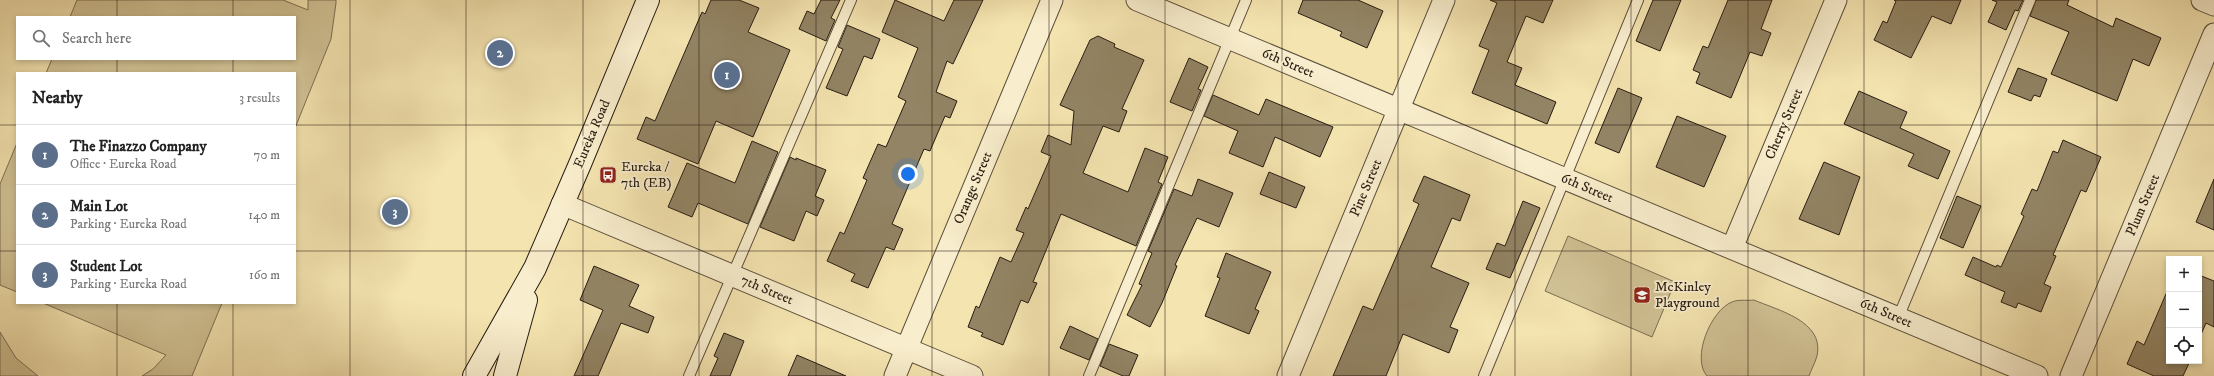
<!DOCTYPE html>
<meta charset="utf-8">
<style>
:root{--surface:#fff;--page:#f6f6f6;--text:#222;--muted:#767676;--line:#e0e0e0;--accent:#b45309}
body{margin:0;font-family:"IM FELL DW Pica",serif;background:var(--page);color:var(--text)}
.controls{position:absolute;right:12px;bottom:12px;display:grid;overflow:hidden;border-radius:0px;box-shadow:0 2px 6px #0003}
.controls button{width:36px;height:36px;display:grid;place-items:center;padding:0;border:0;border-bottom:1px solid var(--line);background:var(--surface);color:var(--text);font:20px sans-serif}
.you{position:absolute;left:908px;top:174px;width:14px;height:14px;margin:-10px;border:3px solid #fff;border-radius:50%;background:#1a73e8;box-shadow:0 0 0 6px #1a73e833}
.badge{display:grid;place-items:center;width:26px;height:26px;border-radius:50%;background:var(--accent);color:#fff;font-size:13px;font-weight:700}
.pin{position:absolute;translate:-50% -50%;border:2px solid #fff;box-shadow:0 1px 4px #0006}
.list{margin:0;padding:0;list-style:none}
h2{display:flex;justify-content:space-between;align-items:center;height:52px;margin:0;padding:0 16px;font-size:17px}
h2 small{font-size:13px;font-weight:400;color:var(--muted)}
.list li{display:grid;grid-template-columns:26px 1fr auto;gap:12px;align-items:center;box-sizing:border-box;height:60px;padding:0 16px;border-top:1px solid var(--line)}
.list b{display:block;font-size:15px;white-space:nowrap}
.list p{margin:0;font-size:13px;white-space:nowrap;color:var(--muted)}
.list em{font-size:13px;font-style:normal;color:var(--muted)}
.icon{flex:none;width:22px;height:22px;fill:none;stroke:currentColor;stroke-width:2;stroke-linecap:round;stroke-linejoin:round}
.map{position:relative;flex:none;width:2214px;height:376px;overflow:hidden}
.search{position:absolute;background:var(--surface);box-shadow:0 2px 6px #0003;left:16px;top:16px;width:280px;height:44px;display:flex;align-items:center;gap:10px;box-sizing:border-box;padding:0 14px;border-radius:0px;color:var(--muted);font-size:15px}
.panel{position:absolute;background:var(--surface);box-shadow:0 2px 6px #0003;left:16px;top:72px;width:280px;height:232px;border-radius:0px}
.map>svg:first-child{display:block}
.green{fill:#d1c295;stroke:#7c6f54}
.building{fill:#928464;stroke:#281c12}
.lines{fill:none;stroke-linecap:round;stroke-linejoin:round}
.service-casing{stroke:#5b4e3a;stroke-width:12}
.minor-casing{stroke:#5b4e3a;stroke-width:23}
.secondary-casing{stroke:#281c12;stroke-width:24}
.service{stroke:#f8edcc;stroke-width:10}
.minor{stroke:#f8edcc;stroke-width:21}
.secondary{stroke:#f8edcc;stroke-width:22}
.grid{fill:none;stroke:#281c12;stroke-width:1;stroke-opacity:0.55}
.labels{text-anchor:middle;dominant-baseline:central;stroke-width:3.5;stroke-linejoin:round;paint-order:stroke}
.street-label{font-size:14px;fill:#281c12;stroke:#f8edcc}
.poi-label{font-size:14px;fill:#281c12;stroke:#f8edcc;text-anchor:start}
</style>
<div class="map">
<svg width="2214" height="376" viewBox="0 0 2214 376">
<rect width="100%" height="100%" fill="#f4e4b0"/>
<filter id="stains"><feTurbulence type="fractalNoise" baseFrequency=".005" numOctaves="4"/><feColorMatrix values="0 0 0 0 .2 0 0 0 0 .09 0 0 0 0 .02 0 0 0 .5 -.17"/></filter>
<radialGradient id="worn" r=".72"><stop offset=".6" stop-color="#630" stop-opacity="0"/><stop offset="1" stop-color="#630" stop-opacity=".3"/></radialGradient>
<!-- green -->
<g class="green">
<polygon points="77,0 283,0 308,10 308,0 336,0 336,3 331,39 295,128 295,73 46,73 52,59 295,59 295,17 70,17"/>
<polygon points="17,143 17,292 0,285 0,184"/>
<polygon points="1568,236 1675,282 1652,337 1545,291"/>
<path d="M1754,300C1777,310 1825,321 1817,356C1815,363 1811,370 1809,376H1707C1691,358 1711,310 1732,302C1738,299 1748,301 1754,300Z"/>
<polygon points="43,303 222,303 192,376 142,376 153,369 166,355"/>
<polygon points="0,332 16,358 38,376 0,376"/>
</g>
<!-- building -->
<g class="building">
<polygon points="711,0 739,0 759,8 748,32 790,50 753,137 716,121 698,164 637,139 646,117 655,121 702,12 705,14"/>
<polygon points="821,0 840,0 831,18 835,20 826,41 799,29 807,11 814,14"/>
<polygon points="895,0 944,21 954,0 983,0 953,64 947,61 936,92 957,101 950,118 945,116 930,151 924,149 892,224 903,229 894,250 886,247 868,288 851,281 855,274 827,261 840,232 844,234 867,180 863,178 878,144 886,147 906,101 898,97 918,48 882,32"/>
<polygon points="1303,0 1358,0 1383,11 1367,48 1340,36 1342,32 1298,13"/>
<polygon points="1490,0 1553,0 1543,23 1526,16 1507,62 1522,68 1515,85 1556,102 1547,124 1472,93 1489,50 1479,46 1497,3"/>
<polygon points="1653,0 1681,0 1660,51 1636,41"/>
<polygon points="1728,0 1772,0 1761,29 1771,33 1762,56 1750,52 1731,98 1696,83 1700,73 1693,70 1703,46 1708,48"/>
<polygon points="1894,0 1961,0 1951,24 1932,16 1911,58 1874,40 1883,21 1887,23 1896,1"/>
<polygon points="1992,0 2023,0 2018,11 2015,10 2006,30 1988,22 1997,2"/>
<polygon points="2036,0 2069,0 2067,5 2113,27 2116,18 2161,38 2149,66 2133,59 2117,101 2051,74 2069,32 2030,16"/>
<polygon points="847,25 880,39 872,59 864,56 847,96 826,88 843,49 838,47"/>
<polygon points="1098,36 1115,44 1114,47 1144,60 1122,109 1127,111 1119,132 1103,126 1083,173 1128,192 1145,148 1168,157 1158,182 1162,184 1136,246 1061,214 1033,282 1037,283 1028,303 1021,300 1003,345 981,336 983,333 968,327 976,306 979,308 1000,257 1011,262 1024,233 1016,230 1026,207 1028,209 1051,156 1041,152 1048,135 1071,145 1074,111 1060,105 1090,40"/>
<polygon points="1189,58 1208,67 1198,89 1201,90 1192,111 1170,102"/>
<polygon points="2018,68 2047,79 2040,97 2034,95 2031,101 2008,92"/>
<polygon points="1618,88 1642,98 1619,153 1595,143"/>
<polygon points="1859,91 1907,112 1900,128 1950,151 1938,179 1908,166 1914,154 1844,124"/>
<polygon points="1213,95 1259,115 1266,99 1333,127 1320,157 1275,137 1263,167 1229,153 1238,131 1204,116"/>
<polygon points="1677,116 1726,136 1704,187 1656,167"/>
<polygon points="2063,140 2101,157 2086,192 2081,190 2053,255 2056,256 2044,284 2051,287 2041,312 2018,303 2016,308 2001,302 2005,292 1965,275 1973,257 1996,267 1997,265 2001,267 2024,216 2021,214 2032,189 2037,191 2053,151 2058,153"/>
<polygon points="752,141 778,152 748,224 698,203 692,217 668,207 687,163 735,183"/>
<polygon points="790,157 796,160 796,158 826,170 815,196 824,200 817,216 806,211 794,241 760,227"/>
<polygon points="1824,162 1860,177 1839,235 1799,219"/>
<polygon points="1269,172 1305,187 1296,208 1260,194"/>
<polygon points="1424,176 1470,195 1460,221 1452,218 1431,267 1469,283 1450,327 1458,330 1449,353 1403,334 1386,376 1333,376 1363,306 1373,310 1419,204 1413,201"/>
<polygon points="1198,179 1233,193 1219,227 1197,218 1175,265 1177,266 1162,303 1150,327 1127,315 1142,285 1139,284 1152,253 1148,251 1174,189 1192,196"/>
<polygon points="2214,179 2214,230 2196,222"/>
<polygon points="1957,196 1981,206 1963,248 1940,238"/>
<polygon points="1523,201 1540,208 1510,278 1486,269 1497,243 1505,246"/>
<polygon points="1226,253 1271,272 1255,309 1259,311 1249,334 1205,316 1220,278 1217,277"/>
<polygon points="594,266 639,285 629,306 654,317 648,333 621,323 598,376 574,376 603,310 580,300"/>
<polygon points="2199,275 2214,281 2214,327 2206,323 2199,339"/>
<polygon points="2169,287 2169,361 2190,361 2183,376 2154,376 2127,364 2137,341 2144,345"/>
<polygon points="1070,326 1098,339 1089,360 1060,348"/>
<polygon points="724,333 744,341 730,376 710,376 718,358 714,356"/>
<polygon points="1109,344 1138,355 1129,376 1123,376 1100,366"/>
<polygon points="797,355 846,376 788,376"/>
</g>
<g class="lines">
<defs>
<g id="service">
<polyline points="1898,318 2030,0"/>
<polyline points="689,376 851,0"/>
<polyline points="1089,376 1246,0"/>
<polyline points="1484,376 1638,0"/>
</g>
<g id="minor">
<polyline points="1137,0 2037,376"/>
<polyline points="2202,0 2214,5"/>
<polyline points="562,204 972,376"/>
<polyline points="1732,248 1836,0"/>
<polyline points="895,376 1052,0"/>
<polyline points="1288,376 1444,0"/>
<polyline points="2071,376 2214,34"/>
</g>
<g id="secondary">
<polyline points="474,376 535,268 580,164 648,0"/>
<polyline points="505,376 526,300"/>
</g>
</defs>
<!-- service casing -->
<use href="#service" class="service-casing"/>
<!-- minor casing -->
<use href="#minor" class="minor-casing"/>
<!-- secondary casing -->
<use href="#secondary" class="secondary-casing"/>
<!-- service -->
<use href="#service" class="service"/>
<!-- minor -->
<use href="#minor" class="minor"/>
<!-- secondary -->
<use href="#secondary" class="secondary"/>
</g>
<!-- grid -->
<path class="grid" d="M117,0V17M233,0V17M350,0V376M466,0V376M583,0V376M699,0V376M816,0V376M932,0V376M1049,0V376M1165,0V376M1282,0V376M1398,0V376M1515,0V376M1631,0V376M1748,0V376M1864,0V376M1981,0V376M2097,0V376M117,59V73M233,59V73M0,125H17M295,125H2214M0,251H17M295,251H2214M117,303V376M233,303V376"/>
<!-- icons -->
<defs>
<symbol id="bus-square" viewBox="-11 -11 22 22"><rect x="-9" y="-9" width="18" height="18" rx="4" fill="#8f2418" stroke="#f8edcc"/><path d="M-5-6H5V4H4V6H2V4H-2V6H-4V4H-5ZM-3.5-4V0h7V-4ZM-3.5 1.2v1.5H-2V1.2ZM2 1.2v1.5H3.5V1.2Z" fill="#fff"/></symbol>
<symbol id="school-square" viewBox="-11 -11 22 22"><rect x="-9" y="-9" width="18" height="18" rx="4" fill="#8f2418" stroke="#f8edcc"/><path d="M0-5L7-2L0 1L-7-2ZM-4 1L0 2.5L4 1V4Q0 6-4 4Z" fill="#fff"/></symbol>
</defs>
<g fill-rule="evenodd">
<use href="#bus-square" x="598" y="165" width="20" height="20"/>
<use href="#school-square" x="1632" y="285" width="20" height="20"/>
</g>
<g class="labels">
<!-- street labels -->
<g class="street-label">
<text transform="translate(1288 63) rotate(23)">6th Street</text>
<text transform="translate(1784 124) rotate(-67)">Cherry Street</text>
<text transform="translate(592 134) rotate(-67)">Eureka Road</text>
<text transform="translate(973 188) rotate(-67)">Orange Street</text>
<text transform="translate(1366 188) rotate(-67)">Pine Street</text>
<text transform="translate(1587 188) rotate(23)">6th Street</text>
<text transform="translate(2143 205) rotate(-67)">Plum Street</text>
<text transform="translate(767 290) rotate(23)">7th Street</text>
<text transform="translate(1886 313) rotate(23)">6th Street</text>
</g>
<!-- poi labels -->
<g class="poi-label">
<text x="621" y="167">Eureka /<tspan x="621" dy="16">7th (EB)</tspan></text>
<text x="1655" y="287">McKinley<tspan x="1655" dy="16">Playground</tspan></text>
</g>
</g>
<rect width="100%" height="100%" filter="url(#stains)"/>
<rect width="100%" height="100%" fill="url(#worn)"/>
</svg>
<div class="controls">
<button>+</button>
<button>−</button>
<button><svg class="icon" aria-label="locate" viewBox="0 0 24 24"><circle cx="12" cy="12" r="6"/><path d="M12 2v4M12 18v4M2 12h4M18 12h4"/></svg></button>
</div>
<div class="you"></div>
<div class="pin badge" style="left:727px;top:75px;background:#5c6f8a">1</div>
<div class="pin badge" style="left:500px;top:53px;background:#5c6f8a">2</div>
<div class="pin badge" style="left:395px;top:212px;background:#5c6f8a">3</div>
<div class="search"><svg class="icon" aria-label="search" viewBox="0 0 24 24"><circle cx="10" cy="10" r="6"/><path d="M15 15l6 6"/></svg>Search here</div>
<section class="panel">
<h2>Nearby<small>3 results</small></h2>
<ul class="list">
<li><span class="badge" style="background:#5c6f8a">1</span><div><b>The Finazzo Company</b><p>Office · Eureka Road</p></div><em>70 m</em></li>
<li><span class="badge" style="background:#5c6f8a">2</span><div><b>Main Lot</b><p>Parking · Eureka Road</p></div><em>140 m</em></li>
<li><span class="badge" style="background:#5c6f8a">3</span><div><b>Student Lot</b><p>Parking · Eureka Road</p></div><em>160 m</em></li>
</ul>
</section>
</div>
